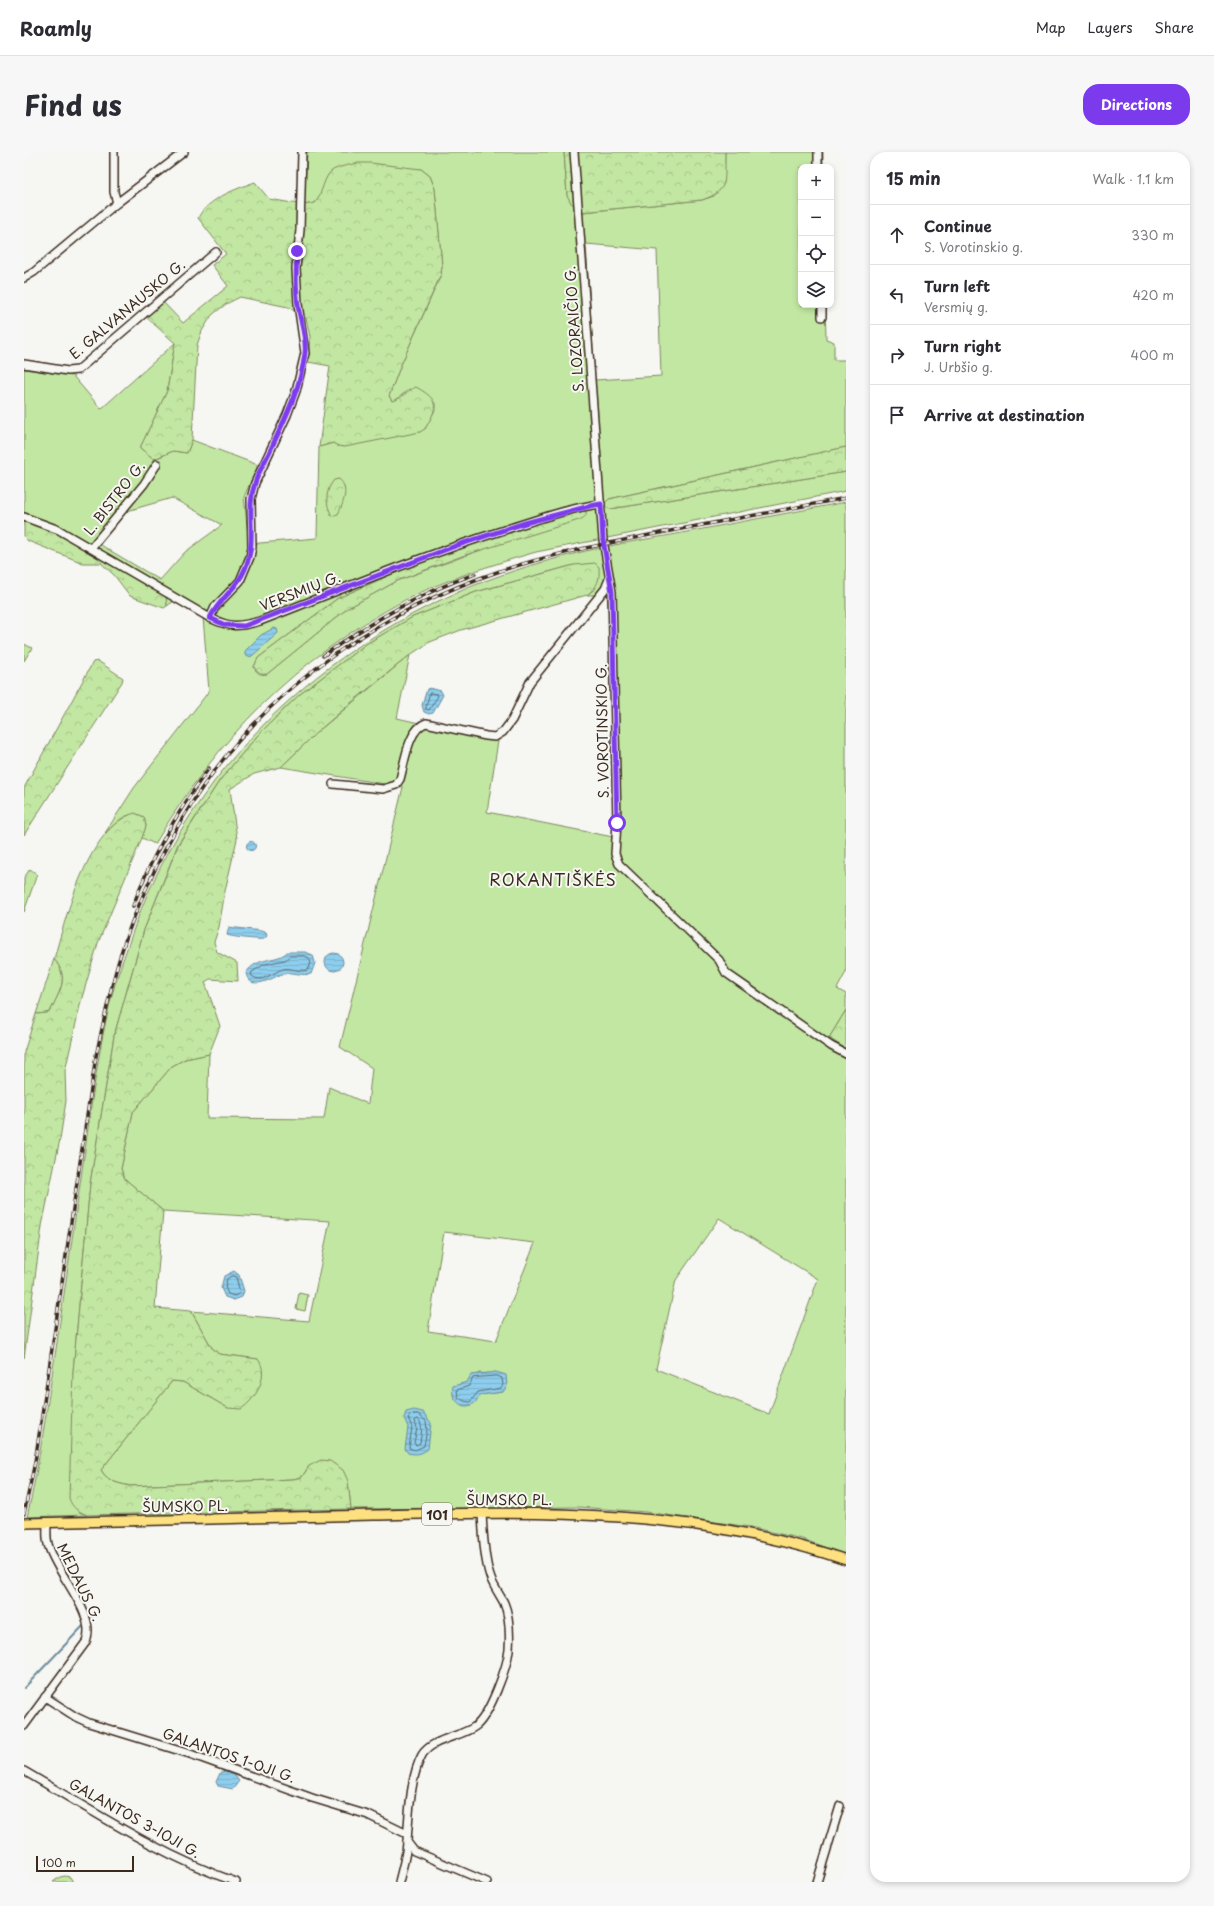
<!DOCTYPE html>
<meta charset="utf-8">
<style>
:root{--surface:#fff;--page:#f7f7f7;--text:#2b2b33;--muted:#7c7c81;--line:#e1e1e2;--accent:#7c3aed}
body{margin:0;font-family:"Playpen Sans",sans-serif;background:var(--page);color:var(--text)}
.controls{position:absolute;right:12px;top:12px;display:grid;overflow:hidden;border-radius:8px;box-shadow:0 2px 6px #0003}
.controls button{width:36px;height:36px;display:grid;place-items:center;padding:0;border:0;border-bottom:1px solid var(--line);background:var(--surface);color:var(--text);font:20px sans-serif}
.scale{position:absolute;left:12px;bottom:10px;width:98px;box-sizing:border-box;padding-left:4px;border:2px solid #3b2a1e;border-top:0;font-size:11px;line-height:14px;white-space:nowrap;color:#3b2a1e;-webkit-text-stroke:3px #f6f6f2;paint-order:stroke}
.stop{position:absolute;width:12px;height:12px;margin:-9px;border:3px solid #7c3aed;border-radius:50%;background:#fff}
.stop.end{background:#7c3aed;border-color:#fff;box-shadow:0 1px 4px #0008}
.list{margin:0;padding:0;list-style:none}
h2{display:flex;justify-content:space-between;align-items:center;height:52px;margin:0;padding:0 16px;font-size:17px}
h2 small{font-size:13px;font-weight:400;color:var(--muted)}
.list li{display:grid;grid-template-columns:26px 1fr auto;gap:12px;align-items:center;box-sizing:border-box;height:60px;padding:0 16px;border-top:1px solid var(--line)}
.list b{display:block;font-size:15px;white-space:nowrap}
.list p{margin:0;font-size:13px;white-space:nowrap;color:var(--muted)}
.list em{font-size:13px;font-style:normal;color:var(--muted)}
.icon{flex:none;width:22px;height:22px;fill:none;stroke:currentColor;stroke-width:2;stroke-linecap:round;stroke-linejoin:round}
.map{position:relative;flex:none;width:822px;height:1730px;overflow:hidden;border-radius:16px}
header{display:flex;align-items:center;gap:24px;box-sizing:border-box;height:56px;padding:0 20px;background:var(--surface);border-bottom:1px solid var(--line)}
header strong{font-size:19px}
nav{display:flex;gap:22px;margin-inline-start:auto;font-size:14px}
.intro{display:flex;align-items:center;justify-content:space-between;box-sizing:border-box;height:96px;padding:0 24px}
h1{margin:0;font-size:28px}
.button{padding:10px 18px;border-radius:16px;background:var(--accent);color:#fff;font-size:14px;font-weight:700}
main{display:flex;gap:24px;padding:0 24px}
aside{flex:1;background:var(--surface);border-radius:16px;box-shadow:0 2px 6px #0003}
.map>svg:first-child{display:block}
.green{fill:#c2e7a2;stroke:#7e8860;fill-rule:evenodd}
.forest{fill:url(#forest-crowns);stroke:#7e8860}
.water{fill:url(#water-rules);stroke:#6c8c9b}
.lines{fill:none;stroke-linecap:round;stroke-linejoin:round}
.shore{stroke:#5c6c71;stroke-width:1}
.stream{stroke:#6c8c9b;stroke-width:2}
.minor-casing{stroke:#3b2a1e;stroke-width:10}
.major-casing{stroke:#3b2a1e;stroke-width:12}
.minor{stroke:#f6f6f2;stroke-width:7}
.major{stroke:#fde080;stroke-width:9}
.rail-casing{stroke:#3b2a1e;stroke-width:3.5}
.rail{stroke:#f6f6f2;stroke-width:2;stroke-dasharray:6;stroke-linecap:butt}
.route{stroke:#7c3aed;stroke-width:5}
.labels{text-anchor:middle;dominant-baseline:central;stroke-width:4;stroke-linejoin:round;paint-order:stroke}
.shield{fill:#f6f6f2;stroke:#73675e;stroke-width:1}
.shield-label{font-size:13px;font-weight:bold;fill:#3b2a1e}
.street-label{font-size:14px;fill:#3b2a1e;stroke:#f6f6f2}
.quarter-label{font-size:16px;letter-spacing:1px;fill:#3b2a1e;stroke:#f6f6f2}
</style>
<header>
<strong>Roamly</strong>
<nav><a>Map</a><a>Layers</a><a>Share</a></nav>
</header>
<div class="intro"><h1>Find us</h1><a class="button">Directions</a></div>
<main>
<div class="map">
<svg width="822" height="1730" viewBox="0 0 822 1730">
<defs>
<pattern id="forest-crowns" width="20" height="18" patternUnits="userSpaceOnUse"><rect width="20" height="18" fill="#c2e7a2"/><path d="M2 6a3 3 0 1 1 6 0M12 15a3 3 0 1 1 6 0" fill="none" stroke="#a8c68b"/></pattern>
<pattern id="water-rules" width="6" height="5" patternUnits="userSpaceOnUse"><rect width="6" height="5" fill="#8dceee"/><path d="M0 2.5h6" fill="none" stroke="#7bb1cc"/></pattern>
</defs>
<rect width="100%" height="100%" fill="#f6f6f2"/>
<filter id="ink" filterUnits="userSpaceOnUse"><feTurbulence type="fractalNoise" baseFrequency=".025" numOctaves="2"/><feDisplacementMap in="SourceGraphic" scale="8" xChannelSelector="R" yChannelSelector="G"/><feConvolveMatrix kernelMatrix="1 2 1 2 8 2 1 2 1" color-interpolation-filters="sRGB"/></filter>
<g filter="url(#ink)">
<!-- green -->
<g class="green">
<path d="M283,0H540L543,43L559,60L678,48L690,44L700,31L701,0H799V15H777V153H801L802,187L810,190V208H822V295L585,347L581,351L586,357L822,320V339L512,400C467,413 422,427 381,448C272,507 193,586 131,692L118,686L122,674L120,665C102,657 94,670 81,681L110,636L185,539L179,465L150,449L143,454L142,445C102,420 45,378 0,368V217L49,224L77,257L151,191L143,239L116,296L131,307L149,299L163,301L168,288L234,313L220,345L225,392L293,386L295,295L309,291L314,294L401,277L411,258V251L385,237L372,248L368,249L365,244L376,215L417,123L418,114L411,37L406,24L397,17L304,23L296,45L291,51L280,53ZM562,92L633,98L637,224L571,228ZM148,346L198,373L161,400L136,428L75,392L103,359ZM559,359H562L373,429L324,456L243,522C236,523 233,521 230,515L234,506L314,446L346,432L379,417L462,387Z"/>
<path d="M822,350V820L813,837L822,842V858L805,886L822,897V1403L778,1387L726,1375L622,1360L554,1355L327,1357L324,1329L285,1314L278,1325L269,1327L106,1334C93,1331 84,1330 77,1318L148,1229L159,1230L204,1256L234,1207L195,1202L188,1196L167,1159L285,1169L306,1069L139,1059L101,1027L97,1017L109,960L148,914L161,907L185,902L183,966L300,967L305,935L344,952L348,916L316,895L379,635L257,615L292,581L386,503L373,566L474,589L463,660L594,686L593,547L583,443H563L572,436L550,413L452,440L389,465L342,492L275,543L234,583L196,628L154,692L120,778L90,884L66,1032L49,1220L55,1360L63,1363L3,1365C16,1310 23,1253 32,1197C42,1128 52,1060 62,991C68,947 74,903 84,859C89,835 98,811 106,788C113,767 121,746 131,726C207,568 355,454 523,409C564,397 605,390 647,383C705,372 764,361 822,350ZM695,1066L794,1127L745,1262L632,1217L652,1128ZM420,1080L511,1091L472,1189L404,1179ZM472,1220L479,1240L455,1243L452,1249L430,1247L429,1242C436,1233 446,1228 455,1221L466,1222Z"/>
<polygon points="0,492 8,496 0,509"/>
<polygon points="6,717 13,722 0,760 0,726"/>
<path d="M30,807C46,826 36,838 27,858L23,861L12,862Z"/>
<polygon points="275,1141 284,1143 281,1159 272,1157"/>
</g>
<!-- forest -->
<g class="forest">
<path d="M540,0H701C700,27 707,38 678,48L558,60L547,51L543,43Z"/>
<path d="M334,11H346L397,17L406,24L411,37L418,114L417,122L376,215L365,244L368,249C378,247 383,238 392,235C408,244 416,250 406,268C403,273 402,277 396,280L321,295L314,294L309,291L295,295L306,214L284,210L286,185L282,166L264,155L216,145L202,152L188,163L178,179L173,193L168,288L163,301L149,299L130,307L116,296L143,239L151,191L122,165L139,150L159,171L204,134L188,113L202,102L174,66C183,47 212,37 231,30L245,47L280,53L291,51C299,42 299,24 309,18C316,14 326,13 334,11Z"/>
<polygon points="822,295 822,320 586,357 582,355 581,351 585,347"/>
<path d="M315,327C326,336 319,352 314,362L308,364C301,351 301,339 310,328Z"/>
<path d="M559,359H562C563,364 560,366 555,368L438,404L373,429L324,456L243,522C236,523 233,521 230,515L234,506L314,446L346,432L379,417L462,387Z"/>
<path d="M0,368C44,378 99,418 138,441L142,445L143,454L140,456L106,444L90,423L77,411H59L4,389L0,385Z"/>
<path d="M571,411L575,415C576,428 574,434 563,443L437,478L406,490L386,503L328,550L292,581L257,615L230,622L206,637L213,687L201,739L195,775L190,790L193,800L213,811L214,829L186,827L181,830L196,874L185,902L161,907L148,914L109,960L97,1017L101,1027L139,1059L131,1156L167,1159L188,1196L195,1202L234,1207C246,1223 232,1247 217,1257L204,1256L159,1230L148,1229L77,1318C84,1330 93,1331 106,1334L269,1327L278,1325L285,1314L297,1308L306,1309L319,1318L324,1329L327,1357L63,1363C54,1359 48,1356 45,1346L49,1220L66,1032L90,884L120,778L154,693L196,628L234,583L275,543L342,492L389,465L452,440L550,413Z"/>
<polygon points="74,509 99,526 98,530 0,683 0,636 69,510"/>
<path d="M111,661L120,665L122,674L118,686L74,791L57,849L41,919L42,949L36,987L18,1074L0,1206V900L12,862L23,861L27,858C36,838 46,826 30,807C42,765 64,674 111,661Z"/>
<polygon points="822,858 822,897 805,886"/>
<polygon points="41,1724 46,1725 49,1730 29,1730 36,1725"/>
</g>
<!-- water -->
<g class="water">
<polygon points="250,476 253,477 254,481 228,504 224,505 221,503 221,499 237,483"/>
<polygon points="406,536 417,539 419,543 409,561 405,562 400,560 398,553 403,537"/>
<circle cx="227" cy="694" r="4.5"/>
<path d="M205,775L237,779L242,781L243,784L240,787C235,788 207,785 203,783Z"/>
<path d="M263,800H281L289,803L291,811L287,822C278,824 270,820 262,821C253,822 226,843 222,821C233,804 254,810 263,800Z"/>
<circle cx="310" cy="810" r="9"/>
<polygon points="210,1119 215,1123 220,1139 218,1145 210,1148 201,1145 197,1136 200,1124"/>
<path d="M472,1220L482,1223L483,1234L479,1240L456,1243C454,1247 451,1252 447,1253C436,1258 426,1244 429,1234L443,1230L447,1223Z"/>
<path d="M390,1258L399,1260L407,1271L404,1297C397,1302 393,1303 384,1301L381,1297L384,1275L380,1266L382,1260Z"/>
<polygon points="200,1619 211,1624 215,1629 209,1637 194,1634 192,1630 196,1621"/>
</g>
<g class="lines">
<!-- shore -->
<g class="shore">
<polygon points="406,541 413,542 414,544 405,558 402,557"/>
<path d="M266,804H280L285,806L287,811L284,818C276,821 267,815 259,817C249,820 237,833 227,823L228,820L241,812L261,808Z"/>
<polygon points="208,1124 212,1125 216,1140 215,1142 210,1144 204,1142 201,1135 203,1127"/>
<polygon points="473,1224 478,1226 479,1233 477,1236 454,1240 446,1250 440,1249 434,1245 433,1238 445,1234 449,1226"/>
<polygon points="394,1262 402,1269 403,1278 400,1294 391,1298 385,1296 388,1275 384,1266 386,1263"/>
<path d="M394,1267C400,1274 397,1283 396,1291L392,1293L390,1291L393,1276L391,1269Z"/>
</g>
<!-- stream -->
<g class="stream">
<polyline points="68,1465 72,1461"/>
<polyline points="0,1536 60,1473"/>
</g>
<defs>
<g id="minor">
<polyline points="90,0 90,40 93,51"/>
<polyline points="550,0 579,388 588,440 593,671 591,702 595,712 695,808 702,821 807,894 822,902"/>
<polyline points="794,0 794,15"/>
<polyline points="0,126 10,120 93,51 160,0"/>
<polyline points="798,153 798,165"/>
<polyline points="0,212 44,219 54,218 192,100"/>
<path d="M0,365L35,378L186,466C207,476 214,475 236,469C316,438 395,405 477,379C509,369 543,356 577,352"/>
<polyline points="67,396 120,332 133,312"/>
<polyline points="186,466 191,455 216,429 226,405 228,395 227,347 231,331 263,263 272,239 281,201 274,152 272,116 276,78 278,0"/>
<path d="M309,632L359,637L372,633L376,627C381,610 384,577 402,571L462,584L471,585L479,580L488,568L506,530L581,437L585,427"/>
<polyline points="21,1545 52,1565 65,1571 166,1602 288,1646 344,1663 383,1682"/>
<path d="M0,1574L62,1490C74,1462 31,1421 24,1392C22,1385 23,1378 23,1371"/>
<path d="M0,1619C69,1659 137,1704 212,1730"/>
<polyline points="383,1690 390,1699 463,1730"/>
<path d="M375,1730C378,1717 383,1702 383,1689C385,1663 386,1625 398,1603C408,1586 439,1585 453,1573C466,1561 483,1516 485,1498C486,1483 486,1465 480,1451C476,1443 470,1435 467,1427C460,1409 459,1380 458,1361"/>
<polyline points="793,1730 816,1654"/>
</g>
<path id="major" d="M0,1371C116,1369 233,1366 349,1363C509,1360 668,1355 822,1408"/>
</defs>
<!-- minor casing -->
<use href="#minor" class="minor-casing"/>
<!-- major casing -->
<use href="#major" class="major-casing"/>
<!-- minor -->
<use href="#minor" class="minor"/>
<!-- major -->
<use href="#major" class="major"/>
<defs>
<g id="rail">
<path d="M299,504C346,470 396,441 451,422"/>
<path d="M109,754C127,704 154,659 185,616"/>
<path d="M0,1362L11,1310L72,904C82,859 91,813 108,770C129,717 156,664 191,618C261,524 366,456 476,419C530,401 586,391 641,380C701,369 762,357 822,346"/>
</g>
</defs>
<!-- rail casing -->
<use href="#rail" class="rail-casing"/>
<!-- rail -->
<use href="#rail" class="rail"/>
</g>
</g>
<g class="lines" filter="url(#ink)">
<!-- route -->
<path class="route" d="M273,99C272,117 271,135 274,153C276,169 283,186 281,201C277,236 260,269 245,301C240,311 234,321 231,331C221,359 234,387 221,417C213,437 195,447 186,466L201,473L220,474L434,393L501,371L566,354L577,352L579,388L588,440L593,671"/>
</g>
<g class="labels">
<!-- shield labels -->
<rect class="shield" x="398" y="1351" width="30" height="22" rx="3"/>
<g class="shield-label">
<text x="413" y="1362">101</text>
</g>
<!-- street labels -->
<g class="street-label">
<text transform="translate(103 157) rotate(-40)">E. GALVANAUSKO G.</text>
<text transform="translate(550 177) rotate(-94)">S. LOZORAIČIO G.</text>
<text transform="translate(90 346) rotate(-52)">L. BISTRO G.</text>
<text transform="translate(276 439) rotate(-21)">VERSMIŲ G.</text>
<text transform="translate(578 579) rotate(-91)">S. VOROTINSKIO G.</text>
<text x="485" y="1347">ŠUMSKO PL.</text>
<text transform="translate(161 1354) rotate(-1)">ŠUMSKO PL.</text>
<text transform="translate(56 1430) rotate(64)">MEDAUS G.</text>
<text transform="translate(205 1603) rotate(19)">GALANTOS 1-OJI G.</text>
<text transform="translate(111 1666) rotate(29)">GALANTOS 3-IOJI G.</text>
</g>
<!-- quarter labels -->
<g class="quarter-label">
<text x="529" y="727">ROKANTIŠKĖS</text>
</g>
</g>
</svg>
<div class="controls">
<button>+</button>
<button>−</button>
<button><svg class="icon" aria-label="locate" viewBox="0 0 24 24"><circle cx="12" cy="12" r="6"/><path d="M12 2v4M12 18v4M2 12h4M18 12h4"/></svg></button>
<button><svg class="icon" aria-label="layers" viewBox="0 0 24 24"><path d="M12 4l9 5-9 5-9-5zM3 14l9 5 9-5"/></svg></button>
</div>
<div class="scale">100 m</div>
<div class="stop" style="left:593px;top:671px"></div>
<div class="stop end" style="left:273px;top:99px"></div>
</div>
<aside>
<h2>15 min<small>Walk · 1.1 km</small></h2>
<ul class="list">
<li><svg class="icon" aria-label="ahead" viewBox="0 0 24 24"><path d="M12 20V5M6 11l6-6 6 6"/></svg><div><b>Continue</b><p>S. Vorotinskio g.</p></div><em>330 m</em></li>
<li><svg class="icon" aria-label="left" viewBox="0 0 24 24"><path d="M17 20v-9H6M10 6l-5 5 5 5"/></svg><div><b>Turn left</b><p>Versmių g.</p></div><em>420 m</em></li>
<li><svg class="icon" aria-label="right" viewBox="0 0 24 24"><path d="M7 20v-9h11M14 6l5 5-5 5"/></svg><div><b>Turn right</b><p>J. Urbšio g.</p></div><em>400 m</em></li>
<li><svg class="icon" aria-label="arrive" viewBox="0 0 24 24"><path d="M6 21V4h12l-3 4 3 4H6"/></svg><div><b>Arrive at destination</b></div></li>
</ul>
</aside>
</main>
